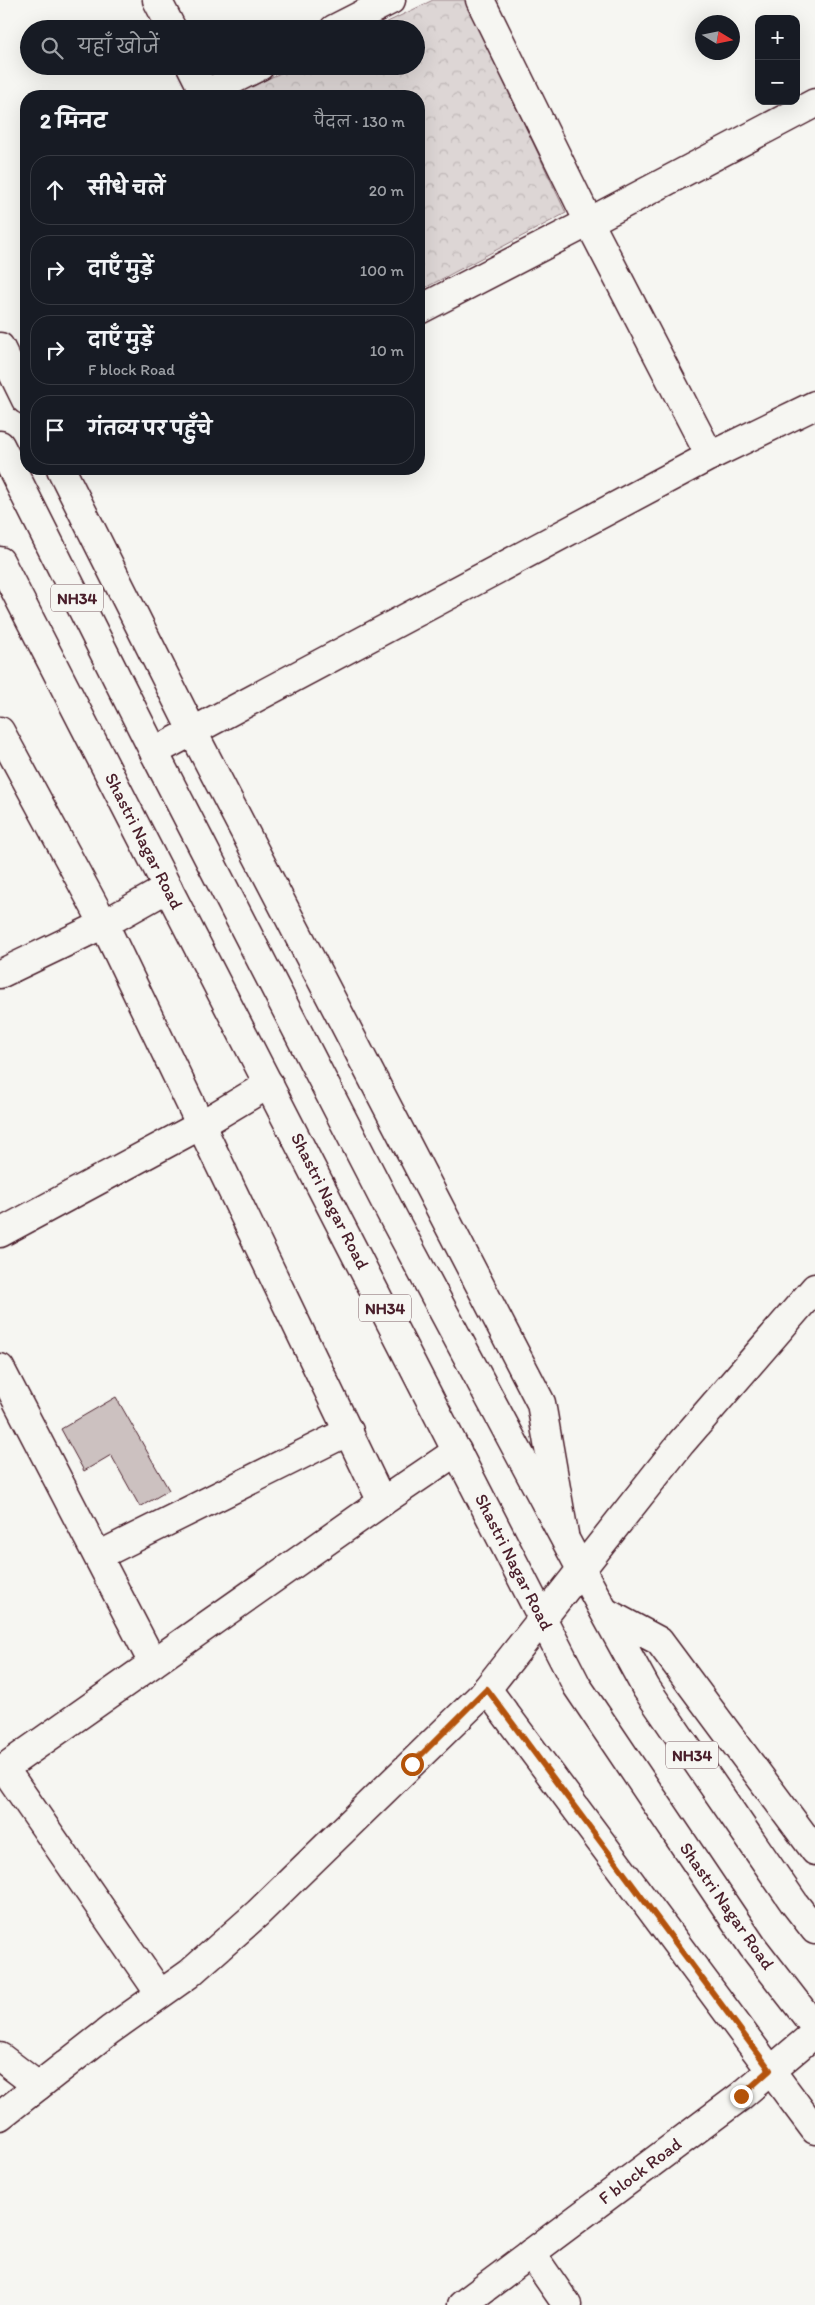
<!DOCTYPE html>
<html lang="hi">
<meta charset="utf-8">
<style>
:root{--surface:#171b24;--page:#242831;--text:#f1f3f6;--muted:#9ea1a6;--line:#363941}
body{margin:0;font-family:Itim,"Playpen Sans Deva",sans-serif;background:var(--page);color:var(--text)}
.controls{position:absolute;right:15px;top:15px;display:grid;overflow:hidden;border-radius:10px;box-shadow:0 5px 20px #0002}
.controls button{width:45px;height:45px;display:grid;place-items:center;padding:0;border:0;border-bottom:1px solid var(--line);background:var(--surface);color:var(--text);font:25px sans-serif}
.compass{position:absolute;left:695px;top:15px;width:45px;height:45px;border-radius:50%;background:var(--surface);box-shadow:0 5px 20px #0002;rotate:100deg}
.stop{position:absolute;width:15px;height:15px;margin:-11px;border:4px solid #b45309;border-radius:50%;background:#fff}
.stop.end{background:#b45309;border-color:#fff;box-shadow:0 1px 5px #0008}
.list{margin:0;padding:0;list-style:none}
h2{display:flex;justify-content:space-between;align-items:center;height:65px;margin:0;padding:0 20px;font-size:21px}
h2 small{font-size:16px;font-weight:400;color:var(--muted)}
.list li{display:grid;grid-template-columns:32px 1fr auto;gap:15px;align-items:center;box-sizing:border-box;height:70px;margin:0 10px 10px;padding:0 10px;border:1px solid var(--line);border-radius:20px}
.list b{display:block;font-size:19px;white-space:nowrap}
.list p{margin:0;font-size:16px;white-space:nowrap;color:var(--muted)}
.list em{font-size:16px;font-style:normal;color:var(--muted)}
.icon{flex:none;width:28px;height:28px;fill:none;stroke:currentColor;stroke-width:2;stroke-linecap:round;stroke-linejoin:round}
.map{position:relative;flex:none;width:815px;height:2305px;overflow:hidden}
.search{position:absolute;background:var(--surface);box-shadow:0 5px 20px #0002;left:20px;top:20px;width:405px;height:55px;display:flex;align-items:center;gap:12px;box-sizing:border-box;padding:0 18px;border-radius:28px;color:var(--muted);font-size:19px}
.panel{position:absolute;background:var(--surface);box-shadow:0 5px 20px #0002;left:20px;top:90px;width:405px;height:385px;border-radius:20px}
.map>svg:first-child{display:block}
.park{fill:url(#park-crowns);stroke:#947a80}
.building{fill:#ccc1c0;stroke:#4a1f2b}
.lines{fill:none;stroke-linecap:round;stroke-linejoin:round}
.minor-casing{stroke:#4a1f2b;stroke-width:31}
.highway-casing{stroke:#4a1f2b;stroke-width:31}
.minor{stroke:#f6f6f2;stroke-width:28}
.highway{stroke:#f6f6f2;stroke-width:28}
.route{stroke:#b45309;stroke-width:6}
.labels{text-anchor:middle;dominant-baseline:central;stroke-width:4;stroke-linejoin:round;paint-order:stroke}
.shield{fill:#f6f6f2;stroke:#7e6067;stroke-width:1}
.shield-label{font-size:16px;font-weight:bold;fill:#4a1f2b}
.street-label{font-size:18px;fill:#4a1f2b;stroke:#f6f6f2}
</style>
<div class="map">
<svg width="815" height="2305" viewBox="0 0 815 2305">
<defs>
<pattern id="park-crowns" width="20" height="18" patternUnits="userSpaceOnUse" patternTransform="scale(1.25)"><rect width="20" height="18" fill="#ddd6d5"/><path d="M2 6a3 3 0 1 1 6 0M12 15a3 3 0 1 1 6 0" fill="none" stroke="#bfb7b7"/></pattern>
</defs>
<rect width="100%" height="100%" fill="#f6f6f2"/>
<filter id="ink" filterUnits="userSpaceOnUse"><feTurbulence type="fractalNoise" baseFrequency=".02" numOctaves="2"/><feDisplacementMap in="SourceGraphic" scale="10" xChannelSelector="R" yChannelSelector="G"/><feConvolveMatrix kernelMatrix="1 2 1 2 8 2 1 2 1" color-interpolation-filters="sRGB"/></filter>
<g filter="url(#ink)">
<!-- park -->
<polygon class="park" points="433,0 466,0 566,213 419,291 419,96 232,96 295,66 416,66 416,29 373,29"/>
<!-- building -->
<polygon class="building" points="116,1397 169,1490 140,1507 111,1455 84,1471 61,1429"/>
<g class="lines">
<defs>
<g id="minor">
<polyline points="157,0 172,29"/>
<polyline points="334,29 391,0"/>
<polyline points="191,66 206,96"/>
<polyline points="205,94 260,66"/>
<polyline points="419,310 589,222 480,0"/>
<polyline points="0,347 26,400"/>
<polyline points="710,456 589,222 815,103"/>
<polyline points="61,469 193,732 541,1403 564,1534"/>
<polyline points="0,731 104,924 382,1502 0,1771"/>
<polyline points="154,752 710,456 815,405"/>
<polyline points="0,974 104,924 168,888"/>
<polyline points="0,1233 199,1126 269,1084"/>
<polyline points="0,1368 153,1663"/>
<polyline points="382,1502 457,1451"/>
<polyline points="98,1556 349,1431"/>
<polyline points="605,1612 659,1641 815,1851"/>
<polyline points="487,1689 815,2130"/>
<polyline points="4,1768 160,1994"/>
<polyline points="0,2057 38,2086"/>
<polyline points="0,2116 110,2030 189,1974 258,1913 482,1695 681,1443 815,1288"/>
<polyline points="531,2253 567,2305"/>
<polyline points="462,2305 741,2096 815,2033"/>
</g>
<g id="highway">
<polyline points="0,445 154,752 394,1219 582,1571 646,1688 794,1903 815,1930"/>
<polyline points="0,561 577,1686 753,1947 815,2027"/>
</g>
</defs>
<!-- minor casing -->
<use href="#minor" class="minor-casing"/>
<!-- highway casing -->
<use href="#highway" class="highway-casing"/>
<!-- minor -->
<use href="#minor" class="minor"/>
<!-- highway -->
<use href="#highway" class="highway"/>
</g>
</g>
<g class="lines" filter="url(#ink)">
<!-- route -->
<polyline class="route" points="412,1764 487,1689 770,2070 741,2096"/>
</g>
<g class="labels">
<!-- shield labels -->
<g class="shield">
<rect x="51" y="584.5" width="52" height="27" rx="4"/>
<rect x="359" y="1294.5" width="52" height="27" rx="4"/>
<rect x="666" y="1741.5" width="52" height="27" rx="4"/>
</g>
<g class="shield-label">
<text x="77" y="598">NH34</text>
<text x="385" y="1308">NH34</text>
<text x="692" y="1755">NH34</text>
</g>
<!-- street labels -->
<g class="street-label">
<text transform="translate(144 841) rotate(63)">Shastri Nagar Road</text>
<text transform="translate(330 1201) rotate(63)">Shastri Nagar Road</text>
<text transform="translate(514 1562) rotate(63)">Shastri Nagar Road</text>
<text transform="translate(727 1906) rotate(55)">Shastri Nagar Road</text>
<text transform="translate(640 2171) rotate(-37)">F block Road</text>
</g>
</g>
</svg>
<div class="controls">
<button>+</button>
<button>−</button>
</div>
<svg class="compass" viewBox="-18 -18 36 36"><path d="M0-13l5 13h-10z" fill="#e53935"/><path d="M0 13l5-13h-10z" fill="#9ea1a6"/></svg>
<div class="stop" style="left:412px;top:1764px"></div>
<div class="stop end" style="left:741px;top:2096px"></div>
<div class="search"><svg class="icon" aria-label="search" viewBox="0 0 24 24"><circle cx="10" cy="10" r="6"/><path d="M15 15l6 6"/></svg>यहाँ खोजें</div>
<section class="panel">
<h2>2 मिनट<small>पैदल · 130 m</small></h2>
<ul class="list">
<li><svg class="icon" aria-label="ahead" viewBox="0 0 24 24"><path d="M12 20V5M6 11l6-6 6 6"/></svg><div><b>सीधे चलें</b></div><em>20 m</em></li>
<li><svg class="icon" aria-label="right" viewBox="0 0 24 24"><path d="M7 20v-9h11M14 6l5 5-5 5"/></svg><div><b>दाएँ मुड़ें</b></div><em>100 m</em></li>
<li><svg class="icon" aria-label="right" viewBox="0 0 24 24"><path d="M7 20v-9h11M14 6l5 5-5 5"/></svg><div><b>दाएँ मुड़ें</b><p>F block Road</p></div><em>10 m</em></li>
<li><svg class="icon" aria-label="arrive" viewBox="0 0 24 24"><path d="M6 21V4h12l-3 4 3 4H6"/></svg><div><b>गंतव्य पर पहुँचे</b></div></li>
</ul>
</section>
</div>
